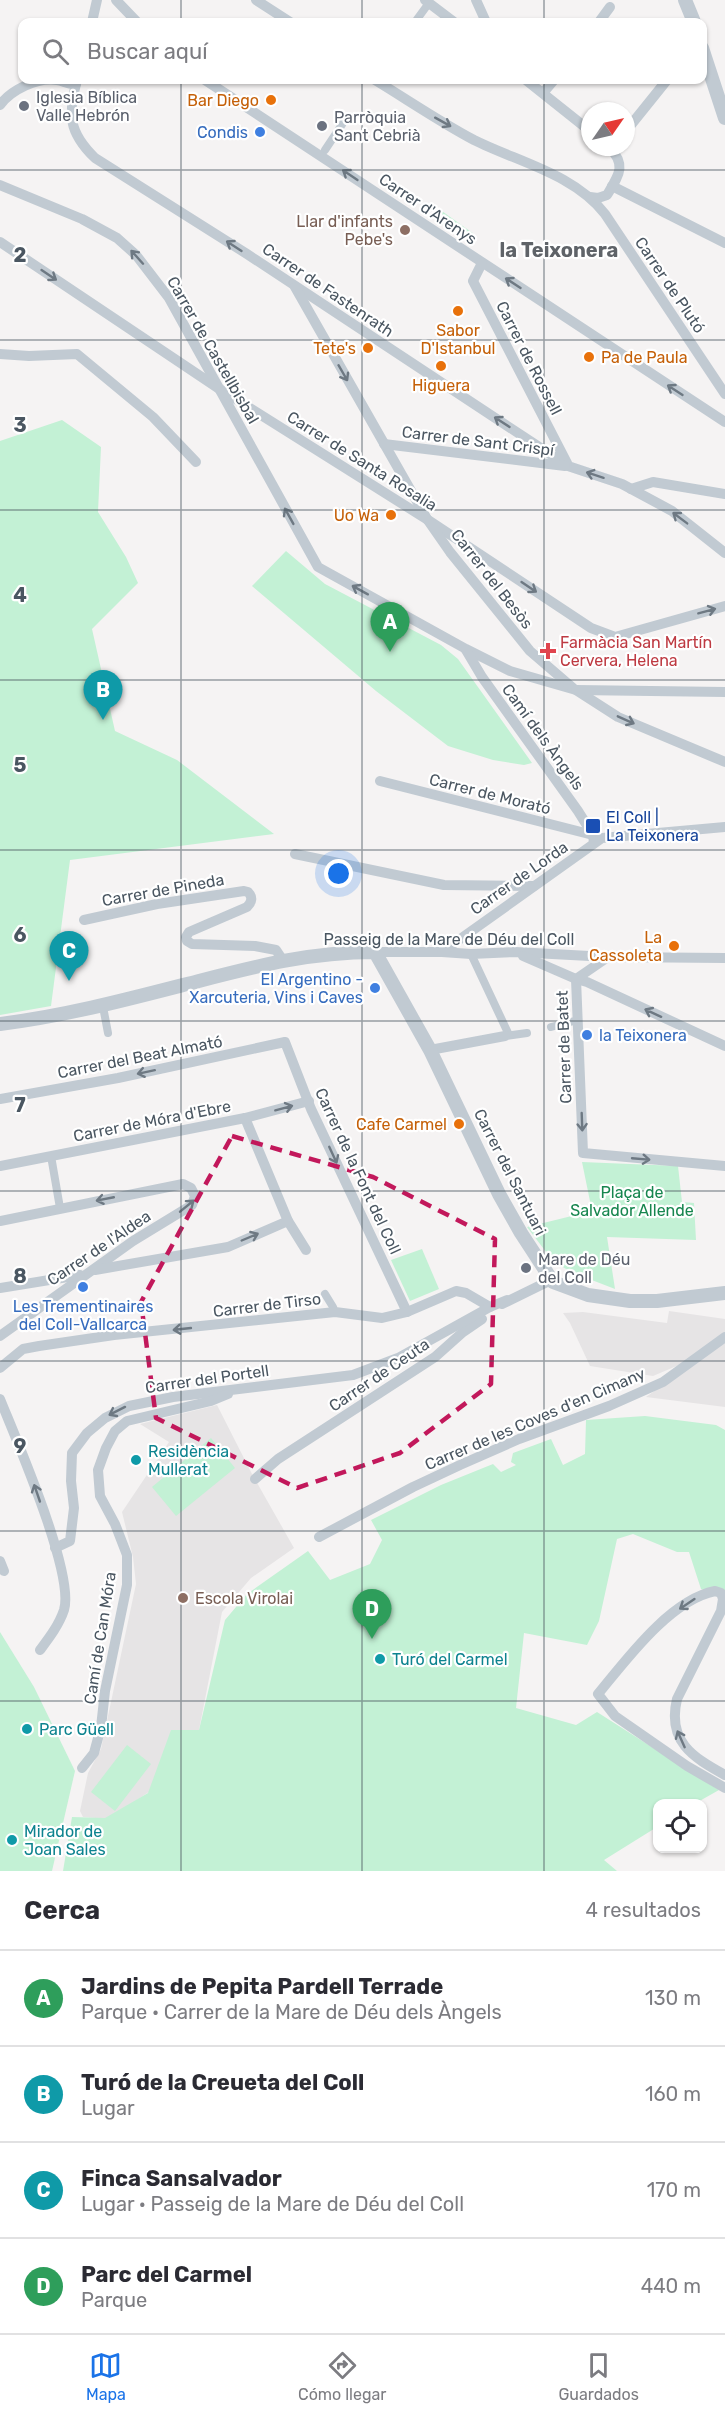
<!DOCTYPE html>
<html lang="es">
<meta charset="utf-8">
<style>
:root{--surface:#fff;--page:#f2f2f3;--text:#2b2b33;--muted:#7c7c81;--line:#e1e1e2;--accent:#1a73e8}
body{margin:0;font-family:Rubik,sans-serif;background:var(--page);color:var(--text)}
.controls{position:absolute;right:18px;bottom:18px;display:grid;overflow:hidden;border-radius:12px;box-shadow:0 2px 4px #0004}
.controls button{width:54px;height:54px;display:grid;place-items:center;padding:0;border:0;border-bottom:2px solid var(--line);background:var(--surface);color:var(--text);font:30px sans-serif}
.compass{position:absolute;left:581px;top:102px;width:54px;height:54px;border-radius:50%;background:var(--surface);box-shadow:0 2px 4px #0004;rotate:56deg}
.you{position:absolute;left:339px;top:874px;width:21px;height:21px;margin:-15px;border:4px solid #fff;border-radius:50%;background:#1a73e8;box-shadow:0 0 0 9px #1a73e833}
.badge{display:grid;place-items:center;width:39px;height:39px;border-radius:50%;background:var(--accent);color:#fff;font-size:20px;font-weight:700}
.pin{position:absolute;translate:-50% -50px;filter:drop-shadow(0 2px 3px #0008)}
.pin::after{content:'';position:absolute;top:32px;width:21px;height:18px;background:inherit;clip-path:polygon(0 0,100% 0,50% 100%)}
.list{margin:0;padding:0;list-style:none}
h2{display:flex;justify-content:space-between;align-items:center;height:78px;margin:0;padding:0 24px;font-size:26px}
h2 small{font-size:20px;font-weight:400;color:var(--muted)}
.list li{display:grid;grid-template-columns:39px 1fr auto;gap:18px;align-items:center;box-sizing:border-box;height:96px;padding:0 24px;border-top:2px solid var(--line)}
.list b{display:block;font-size:22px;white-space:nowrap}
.list p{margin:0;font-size:20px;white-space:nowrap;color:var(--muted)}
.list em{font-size:20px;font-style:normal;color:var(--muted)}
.icon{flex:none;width:33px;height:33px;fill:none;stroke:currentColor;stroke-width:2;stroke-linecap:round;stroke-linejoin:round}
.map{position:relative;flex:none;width:725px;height:1871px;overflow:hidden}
.search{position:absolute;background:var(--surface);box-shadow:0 2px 4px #0004;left:18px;right:18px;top:18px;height:66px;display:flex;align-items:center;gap:15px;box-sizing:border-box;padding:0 21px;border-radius:12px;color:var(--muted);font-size:22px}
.sheet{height:462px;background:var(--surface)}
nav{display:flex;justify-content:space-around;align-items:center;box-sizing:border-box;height:84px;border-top:2px solid var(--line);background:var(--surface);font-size:16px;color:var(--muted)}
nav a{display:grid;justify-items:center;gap:3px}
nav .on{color:var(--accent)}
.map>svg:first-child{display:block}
.education{fill:#e6e4e5}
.green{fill:#c3f1d5}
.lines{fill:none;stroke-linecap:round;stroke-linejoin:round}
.pedestrian{stroke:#c1cad2;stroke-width:8}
.minor{stroke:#c1cad2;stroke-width:10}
.tertiary{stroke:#c1cad2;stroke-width:14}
.oneway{stroke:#6e7983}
.marked{fill:none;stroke:#c2185b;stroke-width:4.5;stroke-dasharray:12 8;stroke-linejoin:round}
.grid{fill:none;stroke:#4a5661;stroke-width:1.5;stroke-opacity:0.55}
.food-dot{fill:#e8710a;stroke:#fff;stroke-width:2}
.worship-dot{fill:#6b7280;stroke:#fff;stroke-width:2}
.shop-dot{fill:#3f7fe0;stroke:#fff;stroke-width:2}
.education-dot{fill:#8d6e63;stroke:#fff;stroke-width:2}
.health-dot{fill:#e0444e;stroke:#fff;stroke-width:2}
.transit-dot{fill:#1a4fb4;stroke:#fff;stroke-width:2}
.culture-dot{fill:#0f9aa8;stroke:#fff;stroke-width:2}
.labels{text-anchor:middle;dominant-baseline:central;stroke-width:4.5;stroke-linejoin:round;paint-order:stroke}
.worship-label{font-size:16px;fill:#5b616d;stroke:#fff;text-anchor:start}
.food-label{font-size:16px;fill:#c56008;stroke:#fff;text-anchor:end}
.shop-label{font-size:16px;fill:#366cbe;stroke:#fff;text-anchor:end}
.street-label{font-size:16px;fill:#4a5661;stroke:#fff}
.education-label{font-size:16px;fill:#785e54;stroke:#fff;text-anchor:end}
.health-label{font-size:16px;fill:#be3a42;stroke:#fff;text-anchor:start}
.transit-label{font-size:16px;fill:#164399;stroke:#fff;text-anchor:start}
.park-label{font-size:16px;fill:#17864f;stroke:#fff}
.culture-label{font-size:16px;fill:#0d838f;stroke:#fff;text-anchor:start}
.quarter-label{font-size:20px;font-weight:bold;fill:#5f6368;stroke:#fff}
.grid-label{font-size:20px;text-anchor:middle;font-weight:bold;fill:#4a5661;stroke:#fff;stroke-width:4.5;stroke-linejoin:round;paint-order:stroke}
</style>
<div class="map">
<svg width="725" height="1871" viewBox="0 0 725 1871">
<rect width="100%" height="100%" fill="#f5f3f3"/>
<!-- education -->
<g class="education">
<polygon points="669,1311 725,1319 725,1333 686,1362 653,1376 590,1366 570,1323 563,1313 583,1312 667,1323"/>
<polygon points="725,1342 725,1407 646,1397 691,1365"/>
<polygon points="217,1405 252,1474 294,1548 251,1578 222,1612 199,1730 161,1784 108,1819 83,1817 80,1811 88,1773 101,1749 136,1584 133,1557 122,1512 169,1442 140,1424"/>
</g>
<!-- green -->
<g class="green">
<polygon points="439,209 474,234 468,242 433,218"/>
<polygon points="62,420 101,447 98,512 126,557 138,583 92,629 115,731 177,760 274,834 70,860 51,1006 0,1015 0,441"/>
<polygon points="286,551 325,584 441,645 458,659 532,763 524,765 493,760 448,746 376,691 252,586"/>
<polygon points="582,1162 678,1166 682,1202 694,1203 696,1240 607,1237 615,1289 571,1272 553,1261 527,1227 592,1211"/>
<polygon points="422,1249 439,1289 410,1301 391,1260"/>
<polygon points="645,1416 716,1425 725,1430 725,1596 701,1589 689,1552 677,1552 633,1534 617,1539 599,1621 587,1645 524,1633 516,1708 576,1725 597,1712 719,1790 696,1803 658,1804 657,1827 604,1860 617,1871 63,1871 72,1817 105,1818 148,1793 171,1730 199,1730 225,1620 247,1594 308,1551 330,1580 370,1564 382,1540 371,1520 441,1485 493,1464 501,1472 516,1465 511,1462 513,1453 551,1439 563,1465 585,1454 586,1420"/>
<polygon points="211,1438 235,1468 176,1516 152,1487"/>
<polygon points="0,1632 34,1687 75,1771 52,1871 0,1871"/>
<polygon points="127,1745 151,1764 115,1811 91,1792"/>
</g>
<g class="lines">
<!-- pedestrian -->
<g class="pedestrian">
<polyline points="415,22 426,7"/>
<polyline points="325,150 345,120"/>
<polyline points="471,954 509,1035"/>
<polyline points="104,1012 108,1033"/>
<polyline points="551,1027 578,1020"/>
<polyline points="505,1036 527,1033"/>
<polyline points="51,1156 60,1208"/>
<polyline points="325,1294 333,1307"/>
</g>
<!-- minor -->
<g class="minor">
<polyline points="116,0 137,22"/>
<polyline points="256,0 290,22"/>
<polyline points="425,0 454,22"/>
<polyline points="476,0 486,22"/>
<polyline points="92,22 97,0"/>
<polyline points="599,22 610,7"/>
<path d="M77,80C68,114 68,132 95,158L247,254L568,466L622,484L672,511L725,553"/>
<polyline points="205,80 725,422"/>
<path d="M375,80C408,100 440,122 474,140C518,162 574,174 605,214L725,394"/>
<polyline points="526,80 590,131"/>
<polyline points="543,93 554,80"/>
<path d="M0,105C11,90 37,77 57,80C64,81 68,85 76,84"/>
<polyline points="626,131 667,80"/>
<polyline points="0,185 82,219 117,238 136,255 169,298 318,567 466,649 510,671 576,690 618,717 725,762"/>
<polyline points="612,186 725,243"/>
<path d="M590,197L598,198L607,195C619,175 627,165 609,147"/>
<polyline points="0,242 218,388 428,520 591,628 615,637 725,606"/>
<polyline points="482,263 473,281 567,463"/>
<polyline points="295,287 427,519 450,552 530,651 573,688"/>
<polyline points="0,354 29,356 77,354 153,417 196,462"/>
<polyline points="384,444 565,466"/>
<polyline points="631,489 653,482 725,494"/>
<polyline points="466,650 482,677 578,811 593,835 594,843"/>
<polyline points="576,690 725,692"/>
<polyline points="380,781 593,835"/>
<polyline points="295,854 444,885 534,886"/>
<path d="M84,920L157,904L244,891L248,892C253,897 252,902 247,907L189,932L186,937L187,941L192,944L255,946L276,950L282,959"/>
<polyline points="375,952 442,952 471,954 515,952 608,957 725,958"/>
<polyline points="442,952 602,838 725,827"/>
<polyline points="523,956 576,979 587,982 725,1046"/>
<polyline points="608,957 576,979 583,1153 725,1166"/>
<polyline points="430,1050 505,1036"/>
<polyline points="0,1099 118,1078 285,1042 311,1109 407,1312"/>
<polyline points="245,1118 288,1221 306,1250"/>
<polyline points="0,1166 245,1118 309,1101"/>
<polyline points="0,1221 183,1184 191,1188 195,1196 192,1205 133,1241 0,1336"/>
<polyline points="95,1270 228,1247 288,1221"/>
<polyline points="0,1288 80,1275"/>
<polyline points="502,1304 547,1282 553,1282"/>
<polyline points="0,1368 23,1349 39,1346 114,1335 335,1312 382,1318 407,1312 456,1291 466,1293 490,1307"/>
<path d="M0,1399C16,1439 75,1574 64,1610C59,1625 49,1638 40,1650"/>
<polyline points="255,1479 278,1459 435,1357 463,1332 482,1319"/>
<polyline points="319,1537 413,1487 460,1465 519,1439 609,1406 663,1382 725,1337"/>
<polyline points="55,1548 70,1541 74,1508 71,1481 72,1453 87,1433 105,1418 129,1406 173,1397 353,1375 398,1358 490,1307 507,1300"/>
<polyline points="0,1561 4,1571"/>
<polyline points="82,1768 94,1753 101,1727 105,1691 127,1585 127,1555 115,1524 100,1496 98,1470 106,1448 115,1431 127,1421 211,1401 228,1394"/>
<path d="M725,1775C692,1757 667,1741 677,1699L721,1611L723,1599L721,1593L715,1591C670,1600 626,1660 598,1694L615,1716L687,1766L725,1788"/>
</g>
<!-- tertiary -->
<g class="tertiary">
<polyline points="685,0 694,22"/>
<polyline points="702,48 725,118"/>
<path d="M0,1024C64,1016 125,1000 187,984C253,967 307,952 375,952L430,1050L499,1194L521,1233L553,1282L588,1295L630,1301H657L725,1293"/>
</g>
</g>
<!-- one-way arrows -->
<defs><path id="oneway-shaft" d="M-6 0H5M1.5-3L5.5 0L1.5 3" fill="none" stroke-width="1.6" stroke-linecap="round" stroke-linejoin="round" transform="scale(1.5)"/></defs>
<g class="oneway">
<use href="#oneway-shaft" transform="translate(443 122) rotate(29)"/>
<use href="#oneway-shaft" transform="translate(350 175) rotate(-146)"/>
<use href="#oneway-shaft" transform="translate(234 246) rotate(-147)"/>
<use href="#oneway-shaft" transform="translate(137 257) rotate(-132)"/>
<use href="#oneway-shaft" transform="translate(49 275) rotate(34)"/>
<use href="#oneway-shaft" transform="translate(513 283) rotate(-147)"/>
<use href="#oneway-shaft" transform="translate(343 373) rotate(60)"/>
<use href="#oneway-shaft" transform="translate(675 390) rotate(-147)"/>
<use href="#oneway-shaft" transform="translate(502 422) rotate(-147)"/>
<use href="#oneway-shaft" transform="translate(595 475) rotate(-162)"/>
<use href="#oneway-shaft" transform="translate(289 516) rotate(-119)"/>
<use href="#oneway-shaft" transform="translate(680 518) rotate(-143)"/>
<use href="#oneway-shaft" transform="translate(529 587) rotate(34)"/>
<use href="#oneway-shaft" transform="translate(360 590) rotate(-151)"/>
<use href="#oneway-shaft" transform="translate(707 611) rotate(-15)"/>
<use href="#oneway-shaft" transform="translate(626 720) rotate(24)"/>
<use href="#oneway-shaft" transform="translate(653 1013) rotate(-155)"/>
<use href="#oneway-shaft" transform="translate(146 1072) rotate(168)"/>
<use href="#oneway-shaft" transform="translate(284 1108) rotate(-15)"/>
<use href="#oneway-shaft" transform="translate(582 1122) rotate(88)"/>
<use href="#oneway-shaft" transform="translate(333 1155) rotate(65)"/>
<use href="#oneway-shaft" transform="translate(641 1159) rotate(5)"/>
<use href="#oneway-shaft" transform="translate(105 1199) rotate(169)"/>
<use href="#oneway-shaft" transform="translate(187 1206) rotate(-39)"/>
<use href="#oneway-shaft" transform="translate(250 1237) rotate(-23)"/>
<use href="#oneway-shaft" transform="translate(182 1329) rotate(174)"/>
<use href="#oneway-shaft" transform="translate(117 1411) rotate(153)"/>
<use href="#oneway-shaft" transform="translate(37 1493) rotate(-109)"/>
<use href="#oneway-shaft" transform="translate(687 1604) rotate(146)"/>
<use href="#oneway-shaft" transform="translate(681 1739) rotate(-114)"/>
</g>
<!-- marked area -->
<path class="marked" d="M232,1136L373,1177L495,1239L491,1384L400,1453L297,1488L156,1418L141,1302Z"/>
<!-- grid -->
<path class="grid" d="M181,0V22M362,0V22M544,0V22M181,80V1871M362,80V1871M544,80V1871M0,170H725M0,340H725M0,510H725M0,680H725M0,850H725M0,1021H725M0,1191H725M0,1361H725M0,1531H725M0,1701H725"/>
<!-- markers -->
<g class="food-dot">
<circle cx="271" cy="100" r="6"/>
<circle cx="458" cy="311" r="6"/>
<circle cx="368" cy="348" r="6"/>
<circle cx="589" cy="357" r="6"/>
<circle cx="441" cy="366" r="6"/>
<circle cx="391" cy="515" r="6"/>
<circle cx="674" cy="946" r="6"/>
<circle cx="459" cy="1124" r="6"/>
</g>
<g class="worship-dot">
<circle cx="24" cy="106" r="6"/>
<circle cx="322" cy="126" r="6"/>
<circle cx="526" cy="1268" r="6"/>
</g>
<g class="shop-dot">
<circle cx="260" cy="132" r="6"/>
<circle cx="375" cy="988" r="6"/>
<circle cx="587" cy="1035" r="6"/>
<circle cx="83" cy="1287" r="6"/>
</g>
<g class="education-dot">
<circle cx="405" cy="230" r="6"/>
<circle cx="183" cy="1598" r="6"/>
</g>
<path class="health-dot" d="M545 642h6v6h6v6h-6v6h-6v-6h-6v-6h6z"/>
<rect class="transit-dot" x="585" y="818" width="16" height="16" rx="3"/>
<g class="culture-dot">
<circle cx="136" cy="1460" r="6"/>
<circle cx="380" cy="1659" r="6"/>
<circle cx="27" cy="1729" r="6"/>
<circle cx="12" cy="1840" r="6"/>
</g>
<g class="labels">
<!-- worship labels -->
<g class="worship-label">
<text x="36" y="97">Iglesia Bíblica<tspan x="36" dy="18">Valle Hebrón</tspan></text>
<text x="334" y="117">Parròquia<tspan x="334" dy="18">Sant Cebrià</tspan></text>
<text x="538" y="1259">Mare de Déu<tspan x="538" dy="18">del Coll</tspan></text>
</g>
<!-- food labels -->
<g class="food-label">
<text x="259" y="100">Bar Diego</text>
<text x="458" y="330" text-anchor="middle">Sabor<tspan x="458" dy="18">D'Istanbul</tspan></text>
<text x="356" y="348">Tete's</text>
<text x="601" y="357" text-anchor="start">Pa de Paula</text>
<text x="441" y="385" text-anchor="middle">Higuera</text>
<text x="379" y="515">Uo Wa</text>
<text x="662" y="937">La<tspan x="662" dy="18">Cassoleta</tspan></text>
<text x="447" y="1124">Cafe Carmel</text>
</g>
<!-- shop labels -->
<g class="shop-label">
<text x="248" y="132">Condis</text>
<text x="363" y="979">El Argentino -<tspan x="363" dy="18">Xarcuteria, Vins i Caves</tspan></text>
<text x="599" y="1035" text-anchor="start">la Teixonera</text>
<text x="83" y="1306" text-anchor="middle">Les Trementinaires<tspan x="83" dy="18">del Coll-Vallcarca</tspan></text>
</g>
<!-- street labels -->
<g class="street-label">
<text transform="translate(428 209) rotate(34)">Carrer d'Arenys</text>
<text transform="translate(670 285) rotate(56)">Carrer de Plutó</text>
<text transform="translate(328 290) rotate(34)">Carrer de Fastenrath</text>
<text transform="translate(213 350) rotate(60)">Carrer de Castellbisbal</text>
<text transform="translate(529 358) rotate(63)">Carrer de Rossell</text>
<text transform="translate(478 441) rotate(7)">Carrer de Sant Crispí</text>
<text transform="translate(362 461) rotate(32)">Carrer de Santa Rosalia</text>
<text transform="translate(492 579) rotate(52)">Carrer del Besòs</text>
<text transform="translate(543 737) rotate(54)">Camí dels Àngels</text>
<text transform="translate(490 794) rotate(14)">Carrer de Morató</text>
<text transform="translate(519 878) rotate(-35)">Carrer de Lorda</text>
<text transform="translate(163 890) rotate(-10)">Carrer de Pineda</text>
<text x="449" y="939">Passeig de la Mare de Déu del Coll</text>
<text transform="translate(564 1047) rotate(-92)">Carrer de Batet</text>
<text transform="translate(140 1057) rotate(-11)">Carrer del Beat Almató</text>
<text transform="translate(152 1121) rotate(-11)">Carrer de Móra d'Ebre</text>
<text transform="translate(358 1171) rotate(65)">Carrer de la Font del Coll</text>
<text transform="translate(510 1172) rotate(63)">Carrer del Santuari</text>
<text transform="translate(99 1248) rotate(-34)">Carrer de l'Aldea</text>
<text transform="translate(267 1305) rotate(-7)">Carrer de Tirso</text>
<text transform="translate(379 1375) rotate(-34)">Carrer de Ceuta</text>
<text transform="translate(207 1379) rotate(-8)">Carrer del Portell</text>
<text transform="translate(535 1419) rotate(-23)">Carrer de les Coves d'en Cimany</text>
<text transform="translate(100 1638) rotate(-81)">Camí de Can Móra</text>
</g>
<!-- education labels -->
<g class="education-label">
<text x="393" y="221">Llar d'infants<tspan x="393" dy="18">Pebe's</tspan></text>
<text x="195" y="1598" text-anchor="start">Escola Virolai</text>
</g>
<!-- health labels -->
<g class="health-label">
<text x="560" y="642">Farmàcia San Martín<tspan x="560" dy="18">Cervera, Helena</tspan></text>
</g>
<!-- transit labels -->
<g class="transit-label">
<text x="606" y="817">El Coll |<tspan x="606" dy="18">La Teixonera</tspan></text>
</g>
<!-- park labels -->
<g class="park-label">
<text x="632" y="1192">Plaça de<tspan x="632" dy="18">Salvador Allende</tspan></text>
</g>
<!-- culture labels -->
<g class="culture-label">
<text x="148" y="1451">Residència<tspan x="148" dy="18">Mullerat</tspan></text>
<text x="392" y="1659">Turó del Carmel</text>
<text x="39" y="1729">Parc Güell</text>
<text x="24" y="1831">Mirador de<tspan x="24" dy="18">Joan Sales</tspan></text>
</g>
<!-- quarter labels -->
<g class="quarter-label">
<text x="559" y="250">la Teixonera</text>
</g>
</g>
<g class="grid-label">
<text x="20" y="262">2</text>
<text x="20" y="432">3</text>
<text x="20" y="602">4</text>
<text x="20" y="772">5</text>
<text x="20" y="942">6</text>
<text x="20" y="1112">7</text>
<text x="20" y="1283">8</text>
<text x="20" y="1453">9</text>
</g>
</svg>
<div class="controls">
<button><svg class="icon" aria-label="locate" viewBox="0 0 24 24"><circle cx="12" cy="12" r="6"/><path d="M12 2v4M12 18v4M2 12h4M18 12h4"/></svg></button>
</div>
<svg class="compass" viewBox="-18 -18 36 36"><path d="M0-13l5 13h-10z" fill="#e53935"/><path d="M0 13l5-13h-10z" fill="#7c7c81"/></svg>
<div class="you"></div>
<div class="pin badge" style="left:390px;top:652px;background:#2e9e5b">A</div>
<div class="pin badge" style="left:103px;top:720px;background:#0f9aa8">B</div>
<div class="pin badge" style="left:69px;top:981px;background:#0f9aa8">C</div>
<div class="pin badge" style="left:372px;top:1639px;background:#2e9e5b">D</div>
<div class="search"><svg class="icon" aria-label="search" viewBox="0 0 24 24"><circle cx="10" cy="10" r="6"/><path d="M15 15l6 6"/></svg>Buscar aquí</div>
</div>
<section class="sheet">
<h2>Cerca<small>4 resultados</small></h2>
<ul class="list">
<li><span class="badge" style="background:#2e9e5b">A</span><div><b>Jardins de Pepita Pardell Terrade</b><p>Parque · Carrer de la Mare de Déu dels Àngels</p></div><em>130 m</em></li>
<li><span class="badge" style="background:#0f9aa8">B</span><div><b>Turó de la Creueta del Coll</b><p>Lugar</p></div><em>160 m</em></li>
<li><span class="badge" style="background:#0f9aa8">C</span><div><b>Finca Sansalvador</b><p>Lugar · Passeig de la Mare de Déu del Coll</p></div><em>170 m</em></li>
<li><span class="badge" style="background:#2e9e5b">D</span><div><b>Parc del Carmel</b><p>Parque</p></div><em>440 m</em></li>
</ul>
</section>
<nav>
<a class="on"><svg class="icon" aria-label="map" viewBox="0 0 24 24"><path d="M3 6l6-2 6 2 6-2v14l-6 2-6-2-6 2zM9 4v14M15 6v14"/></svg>Mapa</a>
<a><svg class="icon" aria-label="directions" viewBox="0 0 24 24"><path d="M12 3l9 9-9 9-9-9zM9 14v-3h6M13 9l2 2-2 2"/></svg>Cómo llegar</a>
<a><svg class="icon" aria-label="saved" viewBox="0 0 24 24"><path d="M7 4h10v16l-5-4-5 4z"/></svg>Guardados</a>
</nav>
